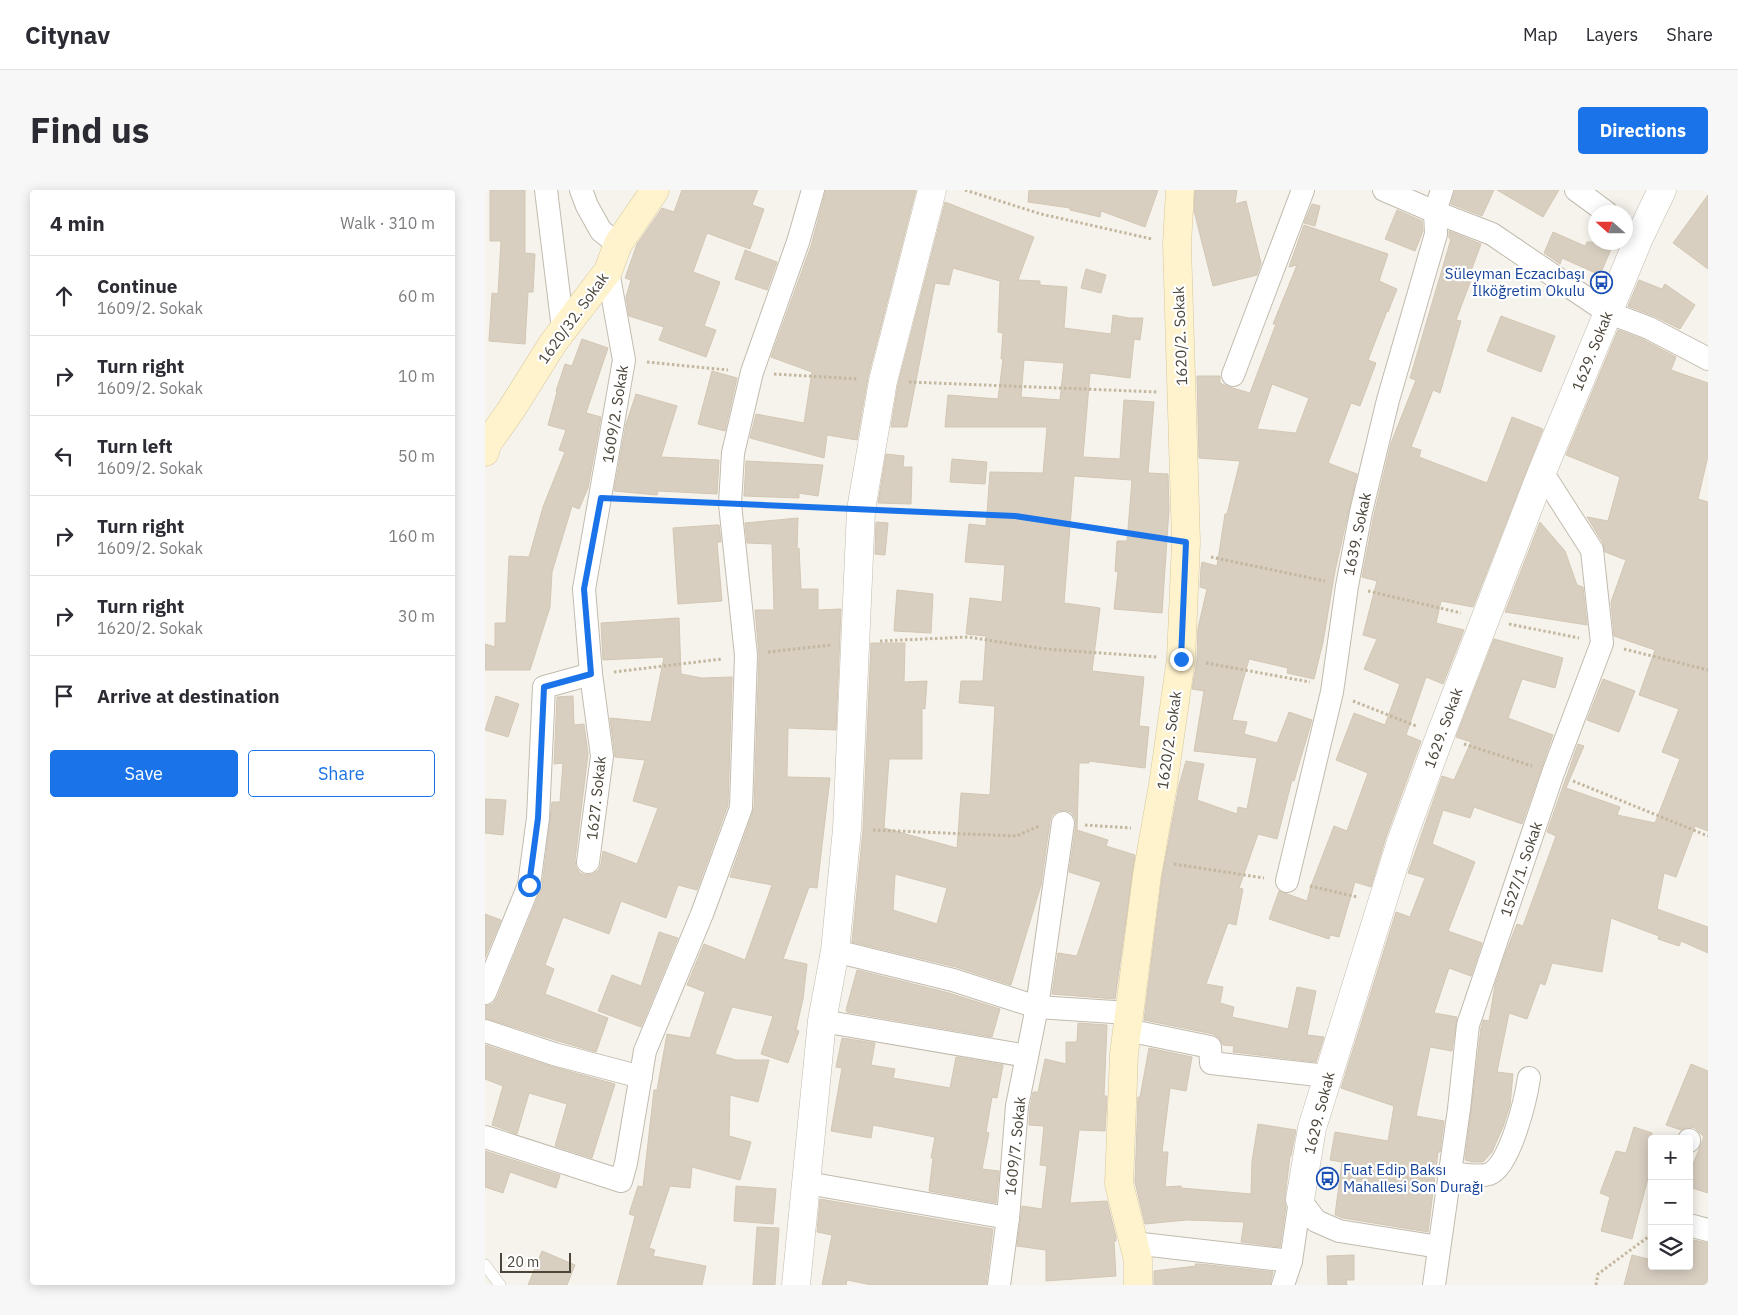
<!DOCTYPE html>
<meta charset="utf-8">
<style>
:root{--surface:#fff;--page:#f7f7f7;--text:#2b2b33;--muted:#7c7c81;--line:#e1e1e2;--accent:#1a73e8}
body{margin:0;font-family:"IBM Plex Sans",sans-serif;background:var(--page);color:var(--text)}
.controls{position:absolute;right:15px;bottom:15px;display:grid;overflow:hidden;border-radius:5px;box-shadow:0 2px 12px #0003}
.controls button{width:45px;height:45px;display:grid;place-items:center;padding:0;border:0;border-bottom:1px solid var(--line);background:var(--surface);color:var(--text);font:25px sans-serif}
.compass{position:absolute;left:1103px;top:15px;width:45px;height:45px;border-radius:50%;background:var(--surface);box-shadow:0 2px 12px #0003;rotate:291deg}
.scale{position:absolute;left:15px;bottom:12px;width:71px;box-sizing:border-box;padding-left:5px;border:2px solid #4b4439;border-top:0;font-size:14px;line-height:18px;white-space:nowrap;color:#4b4439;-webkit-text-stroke:4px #fff;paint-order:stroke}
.stop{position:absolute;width:15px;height:15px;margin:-11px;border:4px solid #1a73e8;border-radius:50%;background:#fff}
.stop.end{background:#1a73e8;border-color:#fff;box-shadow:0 1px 5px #0008}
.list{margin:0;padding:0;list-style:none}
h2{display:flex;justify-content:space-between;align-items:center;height:65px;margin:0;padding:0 20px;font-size:21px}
h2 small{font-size:16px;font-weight:400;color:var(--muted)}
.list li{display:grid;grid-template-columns:32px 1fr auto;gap:15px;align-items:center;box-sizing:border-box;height:80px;padding:0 20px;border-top:1px solid var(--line)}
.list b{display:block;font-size:19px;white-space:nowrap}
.list p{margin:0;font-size:16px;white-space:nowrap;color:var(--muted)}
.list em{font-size:16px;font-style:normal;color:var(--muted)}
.actions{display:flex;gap:10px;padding:15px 20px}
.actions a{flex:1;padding:11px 0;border:1px solid var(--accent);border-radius:5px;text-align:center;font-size:18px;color:var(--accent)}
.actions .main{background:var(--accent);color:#fff}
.icon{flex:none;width:28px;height:28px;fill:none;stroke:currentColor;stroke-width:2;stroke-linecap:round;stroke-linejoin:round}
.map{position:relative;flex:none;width:1223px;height:1095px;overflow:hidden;border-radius:5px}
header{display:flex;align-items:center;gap:30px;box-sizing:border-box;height:70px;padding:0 25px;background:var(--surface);border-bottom:1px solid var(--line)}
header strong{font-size:24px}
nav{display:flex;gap:28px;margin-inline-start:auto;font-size:18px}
.intro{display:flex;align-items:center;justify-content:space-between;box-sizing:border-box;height:120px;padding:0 30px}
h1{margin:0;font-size:35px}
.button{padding:12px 22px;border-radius:5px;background:var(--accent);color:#fff;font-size:18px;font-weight:700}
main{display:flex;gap:30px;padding:0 30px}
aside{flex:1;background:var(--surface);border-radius:5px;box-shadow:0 2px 12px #0003}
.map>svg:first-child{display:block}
.building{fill:#d8cfc1;stroke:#d3c7b4;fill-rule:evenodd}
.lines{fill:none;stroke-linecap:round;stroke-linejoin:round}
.service-casing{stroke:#c2bbae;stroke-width:12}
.minor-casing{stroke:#c2bbae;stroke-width:24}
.tertiary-casing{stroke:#c2bbae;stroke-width:29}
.secondary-casing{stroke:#d6c79b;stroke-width:29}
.path{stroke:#c4b79f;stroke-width:3;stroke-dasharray:2.5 2.5;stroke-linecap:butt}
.service{stroke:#fff;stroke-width:11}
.minor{stroke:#fff;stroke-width:22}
.tertiary{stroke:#fff;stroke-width:28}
.secondary{stroke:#fff3cd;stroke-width:28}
.route{stroke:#1a73e8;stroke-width:6}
.labels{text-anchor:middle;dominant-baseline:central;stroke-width:4.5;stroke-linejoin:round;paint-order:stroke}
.transit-label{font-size:15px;fill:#164399;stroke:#fff;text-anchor:end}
.street-label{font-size:15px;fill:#4b4439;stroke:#fff}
</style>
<header>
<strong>Citynav</strong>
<nav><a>Map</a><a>Layers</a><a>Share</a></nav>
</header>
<div class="intro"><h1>Find us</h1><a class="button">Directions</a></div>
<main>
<aside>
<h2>4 min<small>Walk · 310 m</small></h2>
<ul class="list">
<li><svg class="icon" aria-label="ahead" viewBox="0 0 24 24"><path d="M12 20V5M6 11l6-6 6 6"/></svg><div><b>Continue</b><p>1609/2. Sokak</p></div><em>60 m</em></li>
<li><svg class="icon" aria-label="right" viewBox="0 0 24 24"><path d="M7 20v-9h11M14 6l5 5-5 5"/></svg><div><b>Turn right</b><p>1609/2. Sokak</p></div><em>10 m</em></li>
<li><svg class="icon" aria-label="left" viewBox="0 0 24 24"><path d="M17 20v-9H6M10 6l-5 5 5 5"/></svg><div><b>Turn left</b><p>1609/2. Sokak</p></div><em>50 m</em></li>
<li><svg class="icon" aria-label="right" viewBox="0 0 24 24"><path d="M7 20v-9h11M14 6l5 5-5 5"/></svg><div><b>Turn right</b><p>1609/2. Sokak</p></div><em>160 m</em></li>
<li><svg class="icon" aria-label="right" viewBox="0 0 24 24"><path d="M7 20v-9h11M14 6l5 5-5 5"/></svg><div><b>Turn right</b><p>1620/2. Sokak</p></div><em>30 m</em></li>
<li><svg class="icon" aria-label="arrive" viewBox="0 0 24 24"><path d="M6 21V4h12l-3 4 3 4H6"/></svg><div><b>Arrive at destination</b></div></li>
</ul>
<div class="actions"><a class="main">Save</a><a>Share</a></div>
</aside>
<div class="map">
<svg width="1223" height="1095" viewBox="0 0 1223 1095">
<rect width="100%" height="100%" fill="#f6f3ec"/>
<!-- building -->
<g class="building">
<polygon points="5,0 40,0 40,63 50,64 48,102 43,102 40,154 4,151 7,103 13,104 16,51 5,51"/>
<polygon points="197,0 273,0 267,15 279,19 265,59 222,43 208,82 235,92 219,136 231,140 221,167 174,150 179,137 144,126 141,107 146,90 140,88 152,54 177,18 189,22"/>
<polygon points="341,0 431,0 383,187 372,250 342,245 339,268 265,248 271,224 319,233 327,182 286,167 326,56"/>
<polygon points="544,0 673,0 660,37 616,21 615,27 585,20 585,18 543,12"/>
<polygon points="710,0 752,0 750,14 761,11 776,73 772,85 728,96 709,21"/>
<polygon points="970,0 1009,0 997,26 966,14"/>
<polygon points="1012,0 1074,0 1058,27"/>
<polygon points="1223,5 1223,79 1188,53"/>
<path d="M460,12L549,47L533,90L555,91V95L582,97L579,138L626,144L628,125L644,128H658L655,150L649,149L645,188L605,183L598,267L635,269L639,210L669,212L663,283L683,284L684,319L677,423L629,419L633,382L630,381L632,351H642L647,290L589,286L579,413L615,418L607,481L659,487L654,536L664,537L660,578L604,571V573H594L592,640L623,650L621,656L650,665L630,809L567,804L573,763L592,766L616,692L584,682L591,634L590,628L586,622L580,620L573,621L567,625L565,631L556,695L526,795L471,777L367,752L378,640L386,453H420L419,492L442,491L440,519L437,518V569H404L399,638L472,658L476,603L505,605L510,516L474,513L476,491H498L501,446L481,444L485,408L517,412L520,375L480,372L484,334L501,336L505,282L558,283L562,237H460L463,205L513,209L518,169H516L518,143L513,142L515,91L468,78L464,95L450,93L422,237H406L413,194ZM539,170L579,173L575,210L536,207ZM410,684L462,698L452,734L408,720Z"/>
<polygon points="827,14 835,16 830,36 819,33"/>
<polygon points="912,20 937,31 938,41 930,61 900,49"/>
<path d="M819,35L903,64L894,91L912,99L903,122L902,121L883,170L891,173L875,216L866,213L843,273L872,284L850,381L838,452L829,489L802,483L803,478L764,469L747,530L762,532L759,544L792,553L804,522L827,530L809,591L807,590L792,649L773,644L754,698L758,699L751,735L743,733L721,794L738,797L735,813L749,817L747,827L803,839L812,797L831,801L822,845L839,847L831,872L748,862L749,856L738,855L734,848L728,844L659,830L677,687L694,595L701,571L719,574L712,610L752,624L753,617L762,619L772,568L709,561L719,501L707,499L712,470L713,438L722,399L715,397L716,378L717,372L732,376L740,324H742L755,271L714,268L712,186H735V193L744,197L765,203L791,134H788L812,75L804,77ZM787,194L824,208L811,243L772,239Z"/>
<polygon points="964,41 996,54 986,81 989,82 971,130 976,131 955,203 948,200 926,257 936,260 934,267 1002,293 1027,227 1058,239 988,417 956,411 951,433 979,440 958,494 941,487 921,545 936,551 901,647 886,697 870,692 854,747 845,745 844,749 784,729 794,701 822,711 826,696 849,636 862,641 883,583 851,570 869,523 900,535 915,494 879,479 892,449 878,445 892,391 877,387 889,325 906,253 931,190 925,188 966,49 964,48"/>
<polygon points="1068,42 1100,56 1102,52 1129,52 1115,85 1077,68 1075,74 1059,63"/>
<polygon points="260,60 292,72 282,100 250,89"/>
<polygon points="601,79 621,85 616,103 596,98"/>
<polygon points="1154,90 1177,99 1180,94 1210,115 1195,139 1169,126 1143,116"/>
<polygon points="1016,126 1070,146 1056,182 1002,161"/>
<polygon points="1133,140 1159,150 1191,167 1186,180 1223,193 1223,266 1213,309 1223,312 1223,641 1210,636 1191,687 1179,683 1172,719 1223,737 1223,763 1196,751 1194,756 1173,749 1174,746 1126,728 1117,782 1067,773 1060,795 1055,793 1042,829 1024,823 1012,882 1028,884 1025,915 1018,937 1007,962 998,972 987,972 980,970 996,838 998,830 1004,831 1010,795 1021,762 1032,734 1038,736 1071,646 1062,642 1093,554 1099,556 1081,598 1135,617 1132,625 1170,633 1195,569 1177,562 1194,519 1154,505 1170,460 1129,446 1126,412 1141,370 1120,362 1118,353 1102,327 1123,331 1135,287 1081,265"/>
<polygon points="97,149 123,158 101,223 116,227 103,298 94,319 87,316 67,382 65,417 45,480 0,480 0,454 10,457 10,433 21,433 24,366 44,367 58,317 80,262 74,260 81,240 63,235 72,202 71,201 80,174 87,176"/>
<polygon points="227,181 252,188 240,241 213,234"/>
<polygon points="151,204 192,216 176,267 234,270 232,304 173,301 172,305 129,301 141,234"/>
<polygon points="401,264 419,266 418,277 427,277 426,314 393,313"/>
<polygon points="467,269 502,272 500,294 465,292"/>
<polygon points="261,271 338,275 333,306 314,303 314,308 259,306"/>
<polygon points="313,328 312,359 314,358 316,399 333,399 333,420 356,419 351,540 303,538 302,587 345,588 332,698 324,697 298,769 322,774 318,809 311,840 314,841 303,873 276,864 288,826 247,817 230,864 251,870 284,870 273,912 245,905 244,946 266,952 255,990 207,977 205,998 185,996 164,1058 170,1060 168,1066 221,1076 217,1095 132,1095 150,1026 144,1024 153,996 158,997 169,900 172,900 182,844 205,848 220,802 202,795 219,754 260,770 287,695 245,687 269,619 274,465 270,420 289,420 287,354 262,353 260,333"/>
<polygon points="391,332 403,333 400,365 390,364"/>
<polygon points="1055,332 1080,361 1092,395 1098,397 1102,435 1020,422"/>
<polygon points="231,335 234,335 236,352 232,352 237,411 193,414 188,338"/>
<polygon points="412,400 448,404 446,443 409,441"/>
<polygon points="194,428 196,484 217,488 247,487 243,615 212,700 193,695 181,728 136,711 124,744 78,727 60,775 69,779 60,804 123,828 111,862 73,851 0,828 0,816 8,814 12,808 57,697 67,612 75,612 78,573 69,574 72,507 88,506 89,535 99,534 103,564 90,670 91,677 95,683 101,685 108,684 114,680 116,674 118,661 152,674 173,618 148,611 160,570 130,567 125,528 166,532 179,467 118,470 116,433"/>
<polygon points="1009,449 1078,468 1070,498 1037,489 1023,528 1068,545 1037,634 989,617 985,628 958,620 947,654 990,672 963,741 997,753 986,786 964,778 949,823 972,827 967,861 945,857 931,926 959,931 955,962 953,962 943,1042 858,1028 850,1025 857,972 845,970 850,942 903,951 909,916 856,898 911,722 925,727 940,688 923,683 957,586 969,590 986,552 971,547"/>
<polygon points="1118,489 1150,501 1134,542 1102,530"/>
<polygon points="11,506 34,514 23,547 0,540"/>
<polygon points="0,609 21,610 18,645 0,643"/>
<polygon points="0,724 16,730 0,768"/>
<polygon points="174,742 193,748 156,837 113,821 127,785 156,796"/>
<polygon points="372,780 464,803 515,819 507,847 362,822 361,820"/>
<polygon points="593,833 622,835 619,906 622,906 620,941 594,940 585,1013 622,1011 631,1047 631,1051 629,1051 631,1086 561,1091 561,1060 532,1056 537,1016 557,1019 562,976 555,975 559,936 544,935 545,918 548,902 553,902 560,869 581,874 581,852 592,852"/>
<polygon points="357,848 390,853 386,875 410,879 408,888 465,898 471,867 518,875 512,908 507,907 501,942 504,943 497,979 514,981 511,1013 444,1001 448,968 446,968 450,947 388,935 386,948 346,941 357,878 351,877"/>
<polygon points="0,855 65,876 130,894 107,968 70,956 82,914 44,903 32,944 7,935 18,896 0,889"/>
<polygon points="664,858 707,867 701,901 685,898 677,962 683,962 680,997 696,996 696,998 766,1004 767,971 773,934 811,940 806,966 805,966 800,1007 801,1016 795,1057 756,1052 759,1032 702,1030 660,1034 650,992 653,907 655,907"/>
<polygon points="1206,874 1223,881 1223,1003 1204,997 1204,984 1219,947 1210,938 1204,937 1196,940 1181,935"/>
<polygon points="1149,937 1167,943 1167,990 1163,988 1147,1049 1116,1041 1125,1007 1115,1003 1131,961 1141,963"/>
<polygon points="0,961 75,985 71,998 25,982 18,1003 0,997"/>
<polygon points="251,996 291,999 288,1034 249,1031"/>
<polygon points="335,1009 508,1039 501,1095 387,1095 362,1090 361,1095 337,1095 347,1045 332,1042"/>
<polygon points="272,1037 294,1038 290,1095 268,1095"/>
<polygon points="1208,1050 1223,1053 1223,1095 1139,1095 1147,1065 1167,1070 1167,1076 1204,1076 1204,1058"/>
<polygon points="57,1061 90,1075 82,1095 43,1095"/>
<polygon points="869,1065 869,1090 861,1090 862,1095 843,1095 842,1066"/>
<polygon points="710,1074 715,1074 788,1082 785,1095 669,1095 669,1081 711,1076"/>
</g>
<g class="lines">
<defs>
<polyline id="service" points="0,1075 15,1095"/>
<g id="minor">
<polyline points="61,0 78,139"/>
<polyline points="96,0 102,16 116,41 133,54"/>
<polyline points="899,0 950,22 1007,44 1122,122 1164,138 1223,169"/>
<polyline points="1091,0 1121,22"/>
<polyline points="748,185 818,0"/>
<polyline points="103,672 117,566 106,484 99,399 139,170 123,81"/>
<polyline points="802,691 847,502 862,396 876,322 903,210 951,44 950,22 957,0"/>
<polyline points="350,761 468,790 552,817 644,823"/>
<polyline points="0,803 44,695 53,628 59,497 106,484"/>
<polyline points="337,831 542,866"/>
<polyline points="642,840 725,857 726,873 842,886"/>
<polyline points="0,841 69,864 156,887"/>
<polyline points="0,947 136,991 141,973 160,861 217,724 256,618 261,465 245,314 248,263 267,182 313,52 328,0"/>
<polyline points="1204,951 1204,950"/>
<path d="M965,983C977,984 993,988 1004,984C1025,977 1041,908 1044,888"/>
<polyline points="322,993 523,1028"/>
<polyline points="815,1010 831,1031 854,1041 954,1057"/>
<polyline points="1204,1035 1223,1040"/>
<polyline points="648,1053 806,1071"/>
<polyline points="514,1095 523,1028 532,916 552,817 578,633"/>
<polyline points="798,1095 806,1071 815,1010"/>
<polyline points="949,1095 974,919 983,835 1068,583 1117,453 1107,360 1057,282"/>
</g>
<g id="tertiary">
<polyline points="815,1010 827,938 916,652 955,546 1057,282 1154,48 1177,0"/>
<polyline points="311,1095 337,831 350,761 362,639 376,320 398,191 447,0"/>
</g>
<g id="secondary">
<polyline points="0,262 2,254 26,220 68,153 123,81 133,54 170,0"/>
<polyline points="653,1095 653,1070 634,994 639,864 662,685 678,595 696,469 701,352 692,55 695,0"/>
</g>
</defs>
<!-- service casing -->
<use href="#service" class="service-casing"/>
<!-- minor casing -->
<use href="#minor" class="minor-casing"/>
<!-- tertiary casing -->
<use href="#tertiary" class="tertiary-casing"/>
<!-- secondary casing -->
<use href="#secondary" class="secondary-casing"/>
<!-- path -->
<g class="path">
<polyline points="480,0 556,24 667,49"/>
<polyline points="162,172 243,180"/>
<polyline points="289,184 373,189"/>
<polyline points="424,192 673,202"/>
<polyline points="138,309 222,313"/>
<polyline points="268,315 352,319"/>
<polyline points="401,320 530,326 675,348"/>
<polyline points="726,367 840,391"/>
<polyline points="883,401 976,423"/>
<polyline points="1024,434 1094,448"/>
<polyline points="395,451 483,447 560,459 672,467"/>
<polyline points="1139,459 1223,480"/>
<polyline points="283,462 346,455"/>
<polyline points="721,473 825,492"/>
<polyline points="129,482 237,469"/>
<polyline points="868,511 931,536"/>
<polyline points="979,554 1047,576"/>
<polyline points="1088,591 1223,646"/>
<polyline points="600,635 646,638"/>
<polyline points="388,640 531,646 554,636"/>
<polyline points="689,674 779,688"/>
<polyline points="825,696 872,707"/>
<polyline points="1111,1095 1113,1084 1167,1044"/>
</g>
<!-- service -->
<use href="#service" class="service"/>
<!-- minor -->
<use href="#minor" class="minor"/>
<!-- tertiary -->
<use href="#tertiary" class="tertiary"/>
<!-- secondary -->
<use href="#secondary" class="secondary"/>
</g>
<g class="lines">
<!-- route -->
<polyline class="route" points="44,695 53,628 59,497 106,484 99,399 116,308 530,326 701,352 696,469"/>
</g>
<!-- icons -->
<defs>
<symbol id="bus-ring" viewBox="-11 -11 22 22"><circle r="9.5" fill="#fff" stroke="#1a4fb4" stroke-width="1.5"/><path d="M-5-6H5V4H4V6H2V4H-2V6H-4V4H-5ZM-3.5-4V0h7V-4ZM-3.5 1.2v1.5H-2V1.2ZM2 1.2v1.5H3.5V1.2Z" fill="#1a4fb4"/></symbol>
</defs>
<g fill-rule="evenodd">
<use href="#bus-ring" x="1104" y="80" width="25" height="25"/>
<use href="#bus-ring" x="830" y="976" width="25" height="25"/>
</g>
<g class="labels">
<!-- transit labels -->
<g class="transit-label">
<text x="1100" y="83">Süleyman Eczacıbaşı<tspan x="1100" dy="17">İlköğretim Okulu</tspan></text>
<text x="858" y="979" text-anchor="start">Fuat Edip Baksı<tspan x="858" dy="17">Mahallesi Son Durağı</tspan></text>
</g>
<!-- street labels -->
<g class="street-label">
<text transform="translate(88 128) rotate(-54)">1620/32. Sokak</text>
<text transform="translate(695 146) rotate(-92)">1620/2. Sokak</text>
<text transform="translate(1107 161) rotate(-68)">1629. Sokak</text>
<text transform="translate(130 224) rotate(-81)">1609/2. Sokak</text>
<text transform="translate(872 344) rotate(-78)">1639. Sokak</text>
<text transform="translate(958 538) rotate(-70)">1629. Sokak</text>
<text transform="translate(684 550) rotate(-82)">1620/2. Sokak</text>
<text transform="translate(111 608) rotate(-84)">1627. Sokak</text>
<text transform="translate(1036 679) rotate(-71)">1527/1. Sokak</text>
<text transform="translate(834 923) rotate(-76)">1629. Sokak</text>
<text transform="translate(530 956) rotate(-84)">1609/7. Sokak</text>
</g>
</g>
</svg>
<div class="controls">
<button>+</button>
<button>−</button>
<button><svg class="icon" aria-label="layers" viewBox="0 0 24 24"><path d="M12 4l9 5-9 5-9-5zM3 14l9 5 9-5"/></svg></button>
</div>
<svg class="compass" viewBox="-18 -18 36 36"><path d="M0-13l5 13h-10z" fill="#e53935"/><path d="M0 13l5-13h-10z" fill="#7c7c81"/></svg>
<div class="scale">20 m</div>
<div class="stop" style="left:44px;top:695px"></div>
<div class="stop end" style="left:696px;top:469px"></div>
</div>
</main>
